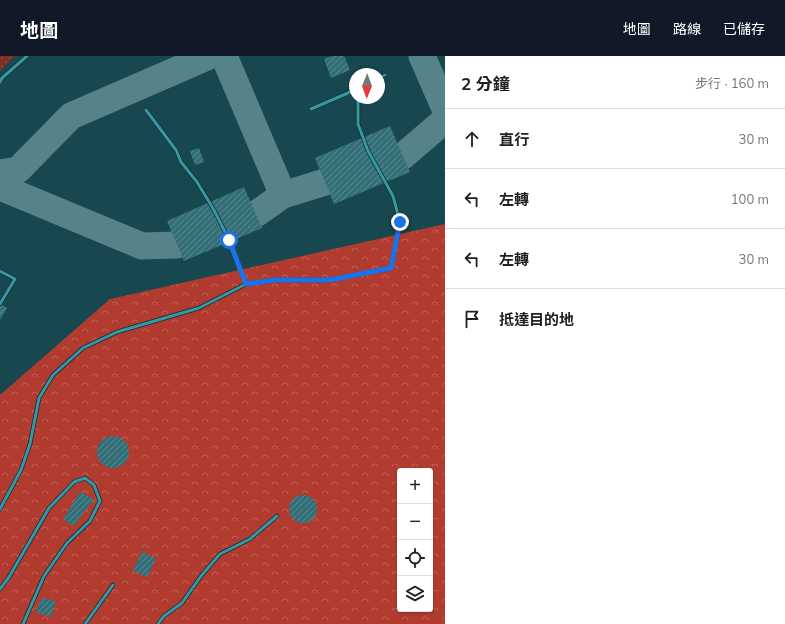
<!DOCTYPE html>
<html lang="zh-TW">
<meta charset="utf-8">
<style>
:root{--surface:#fff;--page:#f6f6f6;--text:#202124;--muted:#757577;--line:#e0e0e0;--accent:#111827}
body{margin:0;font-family:Mulish,"Noto Sans TC",sans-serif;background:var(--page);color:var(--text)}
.controls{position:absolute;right:12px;bottom:12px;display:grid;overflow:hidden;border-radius:4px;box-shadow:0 1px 3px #0004}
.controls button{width:36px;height:36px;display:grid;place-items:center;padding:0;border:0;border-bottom:1px solid var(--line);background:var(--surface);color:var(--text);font:20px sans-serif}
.compass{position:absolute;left:349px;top:12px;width:36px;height:36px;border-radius:50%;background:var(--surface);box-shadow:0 1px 3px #0004;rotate:181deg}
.stop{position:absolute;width:12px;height:12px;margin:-9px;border:3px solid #1a73e8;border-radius:50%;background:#fff}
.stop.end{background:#1a73e8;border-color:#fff;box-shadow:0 1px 4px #0008}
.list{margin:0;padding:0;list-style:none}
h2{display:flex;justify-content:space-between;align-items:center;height:52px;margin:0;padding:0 16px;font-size:17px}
h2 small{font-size:13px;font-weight:400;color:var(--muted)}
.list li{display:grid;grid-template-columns:26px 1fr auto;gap:12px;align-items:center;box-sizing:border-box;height:60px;padding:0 16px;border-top:1px solid var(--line)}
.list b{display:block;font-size:15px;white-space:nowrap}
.list em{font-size:13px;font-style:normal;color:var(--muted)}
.icon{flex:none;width:22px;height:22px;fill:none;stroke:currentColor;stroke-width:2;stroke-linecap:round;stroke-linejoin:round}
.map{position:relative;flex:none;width:445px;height:568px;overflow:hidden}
header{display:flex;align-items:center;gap:24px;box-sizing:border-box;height:56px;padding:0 20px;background:var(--accent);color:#fff}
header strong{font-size:19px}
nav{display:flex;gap:22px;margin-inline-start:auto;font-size:14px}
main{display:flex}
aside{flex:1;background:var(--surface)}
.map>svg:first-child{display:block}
.green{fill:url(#green-dots)}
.forest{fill:url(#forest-crowns);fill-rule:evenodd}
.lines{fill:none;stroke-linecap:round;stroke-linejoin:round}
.taxiway{stroke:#56838a;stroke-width:27}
.building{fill:url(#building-hatch)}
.service-casing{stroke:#0f2c30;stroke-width:4.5}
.service{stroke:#3996a3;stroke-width:3}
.route{stroke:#1a73e8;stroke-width:5}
</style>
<header>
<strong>地圖</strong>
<nav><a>地圖</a><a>路線</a><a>已儲存</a></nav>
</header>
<main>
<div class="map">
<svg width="445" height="568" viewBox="0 0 445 568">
<defs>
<pattern id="green-dots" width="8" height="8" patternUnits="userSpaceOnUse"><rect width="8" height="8" fill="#802d24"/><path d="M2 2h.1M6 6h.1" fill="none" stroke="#904b44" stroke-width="1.8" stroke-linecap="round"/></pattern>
<pattern id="forest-crowns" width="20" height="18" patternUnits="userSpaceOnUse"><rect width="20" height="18" fill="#b23b30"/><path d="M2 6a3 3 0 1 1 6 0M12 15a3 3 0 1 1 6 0" fill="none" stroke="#bd6058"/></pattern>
<pattern id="building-hatch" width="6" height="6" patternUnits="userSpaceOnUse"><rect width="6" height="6" fill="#346f78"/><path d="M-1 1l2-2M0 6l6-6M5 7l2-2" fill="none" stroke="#588a91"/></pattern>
</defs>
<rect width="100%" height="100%" fill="#17484f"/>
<!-- green -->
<polygon class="green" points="0,0 15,0 0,15"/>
<!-- forest -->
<path class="forest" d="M445,168V568H0V339L110,243ZM400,415H430V553H400Z"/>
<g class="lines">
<!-- taxiway -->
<g class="taxiway">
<polyline points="224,0 283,139"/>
<polyline points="422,0 445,53"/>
<polyline points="403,100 445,64"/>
<polyline points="0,117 18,114 71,60 209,0"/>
<polyline points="0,131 142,190 177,189"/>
<polyline points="256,158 283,139 325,126"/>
</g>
</g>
<!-- building -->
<g class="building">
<polygon points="332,0 344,0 350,14 331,22 324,3"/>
<polygon points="390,70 410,116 334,148 315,102"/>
<polygon points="199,92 204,106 195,109 190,95"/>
<polygon points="244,131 262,172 184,205 167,165"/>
<polygon points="0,248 7,252 0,264"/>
<circle cx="113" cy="396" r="16"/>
<polygon points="80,436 94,443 74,470 63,463"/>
<circle cx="303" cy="453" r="14"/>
<polygon points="142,495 156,503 147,521 133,515"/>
<polygon points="42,542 56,545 51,561 35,556"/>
</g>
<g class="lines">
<defs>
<g id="service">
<polyline points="379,22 385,19"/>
<polyline points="0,26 2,22 27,0"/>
<polyline points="311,53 355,34"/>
<polyline points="146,54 176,94 181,106 197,126 214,154 229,184 246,228"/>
<polyline points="0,215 15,223 0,248"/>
<polyline points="0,453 21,414 30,388 39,342 53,319 83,292 117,276 199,252 246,228 275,224 330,224 391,212 400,166 393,140 368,95 358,68 358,42"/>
<polyline points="0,533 9,521 49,452 74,426 85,422 94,429 100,445 90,465 67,487 44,520 23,568"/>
<polyline points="85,568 113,529"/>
<polyline points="158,568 164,560 182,547 201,520 220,498 250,483 277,460"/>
</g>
</defs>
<!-- service casing -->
<use href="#service" class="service-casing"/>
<!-- service -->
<use href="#service" class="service"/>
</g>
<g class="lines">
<!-- route -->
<polyline class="route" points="229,184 246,228 275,224 330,224 391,212 400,166"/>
</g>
</svg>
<div class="controls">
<button>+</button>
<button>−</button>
<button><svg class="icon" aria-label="locate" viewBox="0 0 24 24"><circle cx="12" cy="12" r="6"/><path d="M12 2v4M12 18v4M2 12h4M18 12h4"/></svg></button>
<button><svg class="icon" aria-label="layers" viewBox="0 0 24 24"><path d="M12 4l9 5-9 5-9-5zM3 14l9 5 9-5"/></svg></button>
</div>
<svg class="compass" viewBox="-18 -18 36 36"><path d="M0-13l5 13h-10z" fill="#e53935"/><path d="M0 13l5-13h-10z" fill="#757577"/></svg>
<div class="stop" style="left:229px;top:184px"></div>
<div class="stop end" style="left:400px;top:166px"></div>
</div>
<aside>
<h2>2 分鐘<small>步行 · 160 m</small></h2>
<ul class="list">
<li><svg class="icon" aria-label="ahead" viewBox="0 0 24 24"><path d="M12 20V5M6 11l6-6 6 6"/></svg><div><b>直行</b></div><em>30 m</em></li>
<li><svg class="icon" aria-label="left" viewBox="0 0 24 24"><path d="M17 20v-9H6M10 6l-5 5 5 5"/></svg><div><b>左轉</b></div><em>100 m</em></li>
<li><svg class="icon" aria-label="left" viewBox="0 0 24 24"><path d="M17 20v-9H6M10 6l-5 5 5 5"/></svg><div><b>左轉</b></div><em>30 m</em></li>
<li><svg class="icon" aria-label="arrive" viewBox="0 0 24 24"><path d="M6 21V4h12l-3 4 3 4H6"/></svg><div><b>抵達目的地</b></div></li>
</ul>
</aside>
</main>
